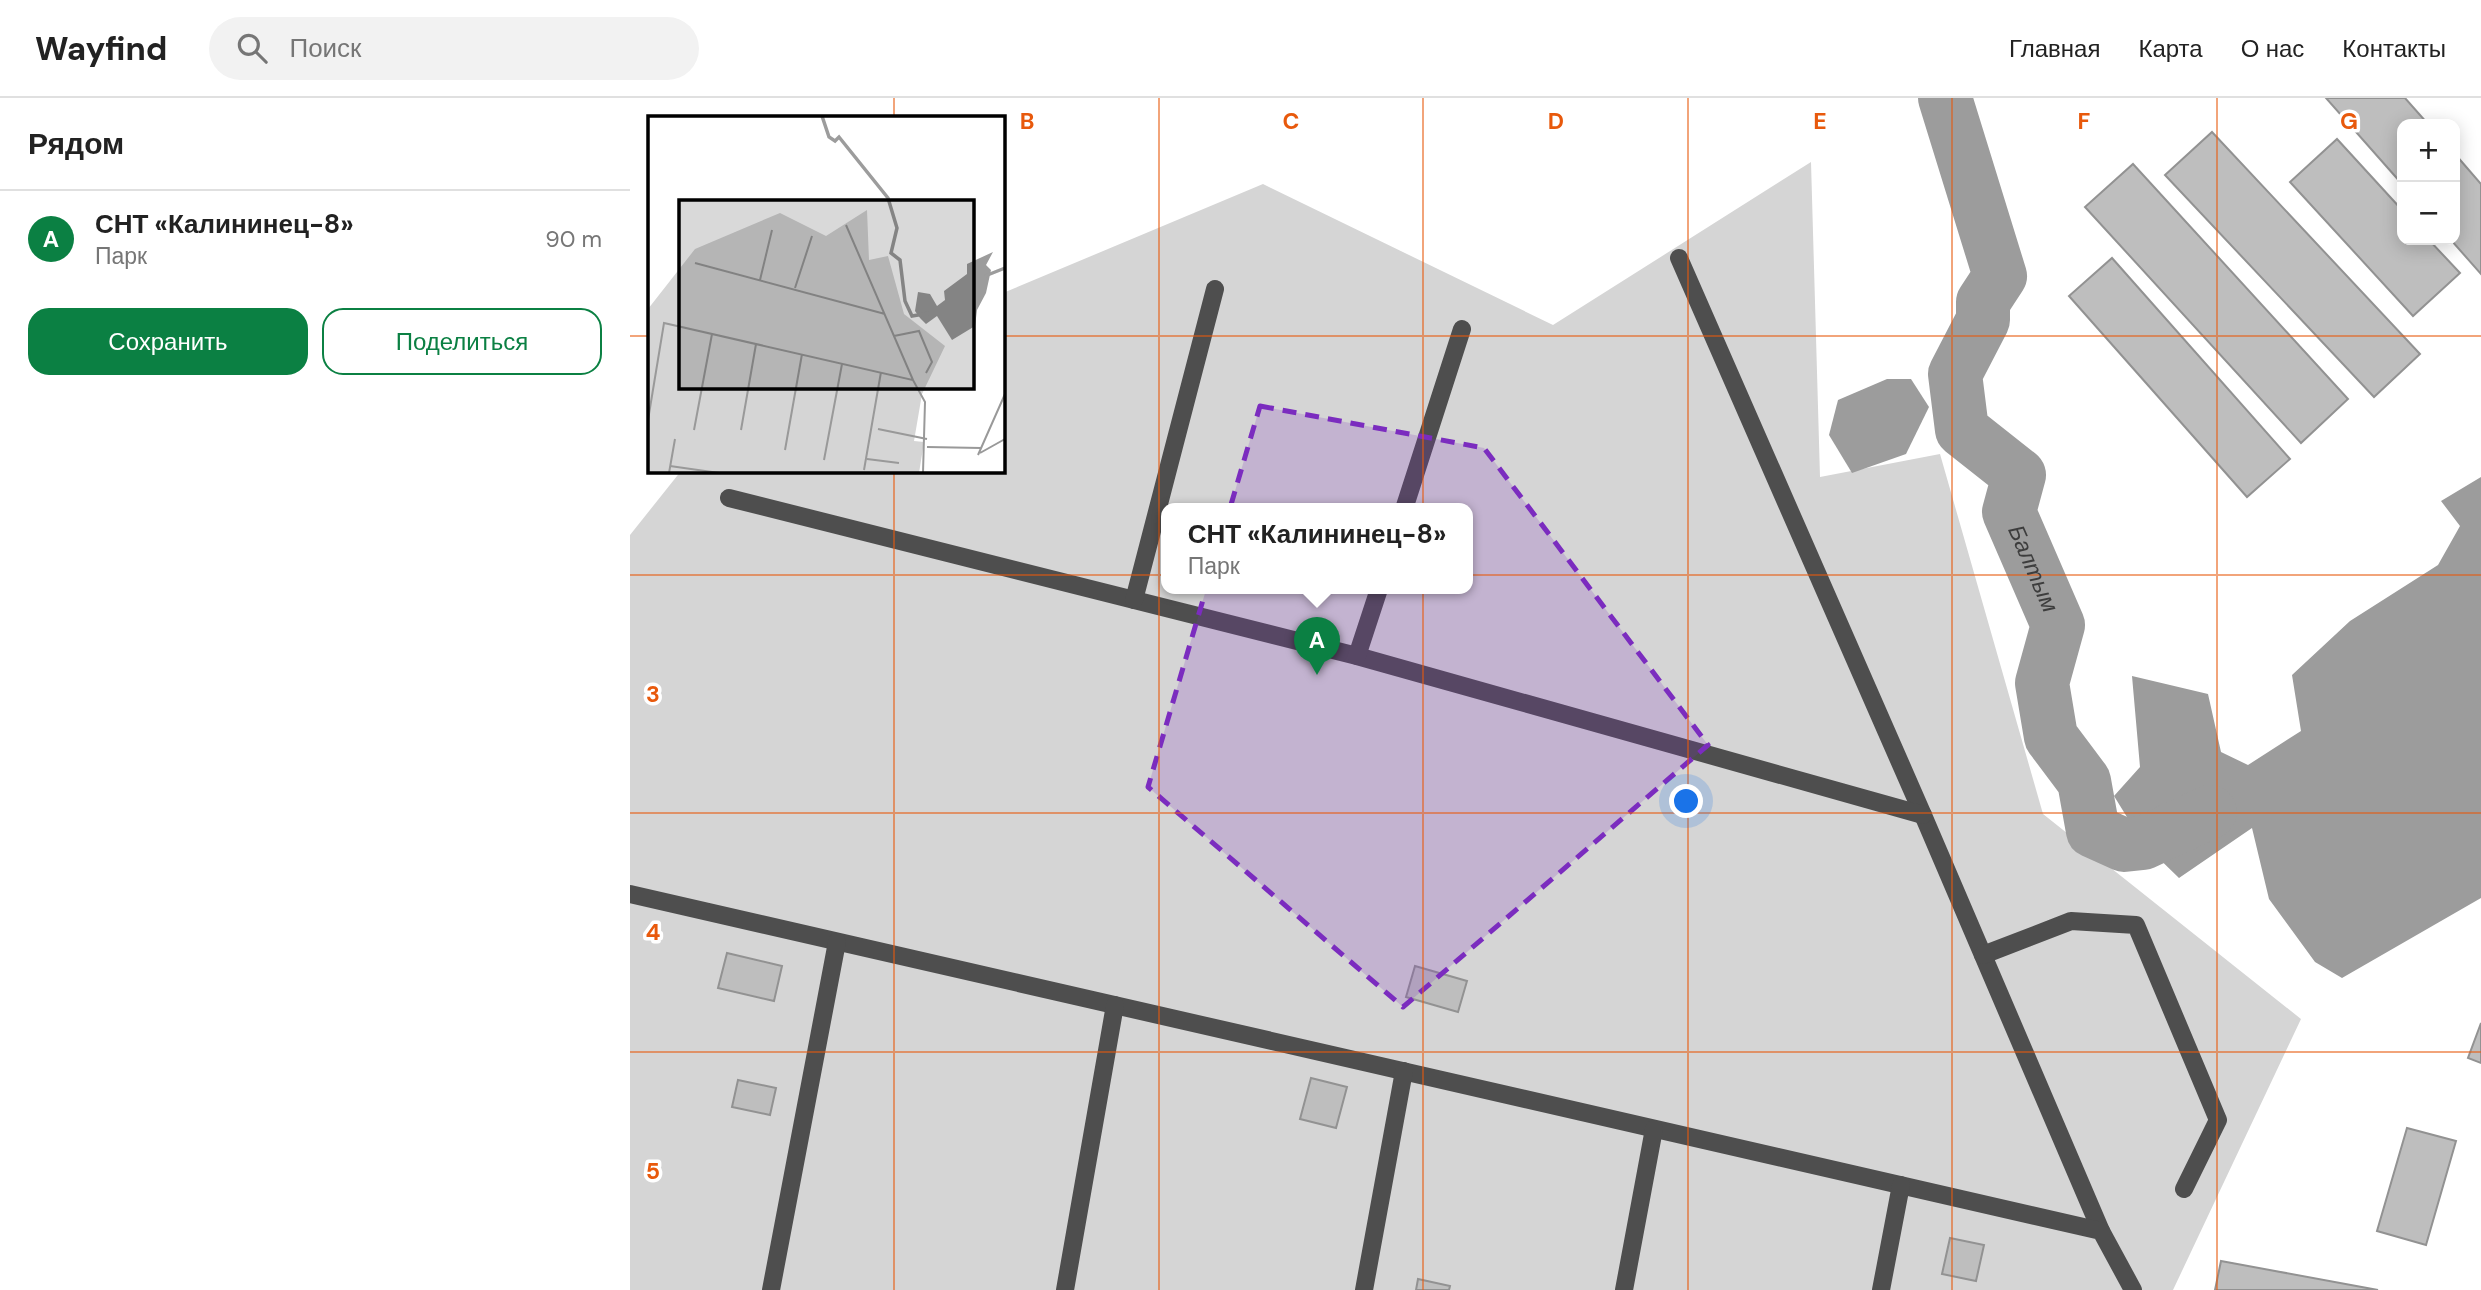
<!DOCTYPE html>
<html lang="ru">
<meta charset="utf-8">
<style>
:root{--surface:#fff;--page:#f2f2f2;--text:#222;--muted:#767676;--line:#e0e0e0;--accent:#0b8043}
body{margin:0;font-family:"DM Sans",sans-serif;background:var(--page);color:var(--text)}
.controls{position:absolute;right:21px;top:21px;display:grid;overflow:hidden;border-radius:14px;box-shadow:0 4px 18px #0003}
.controls button{width:63px;height:63px;display:grid;place-items:center;padding:0;border:0;border-bottom:2px solid var(--line);background:var(--surface);color:var(--text);font:35px sans-serif}
.you{position:absolute;left:1057px;top:704px;width:24px;height:24px;margin:-18px;border:5px solid #fff;border-radius:50%;background:#1a73e8;box-shadow:0 0 0 10px #1a73e833}
.badge{display:grid;place-items:center;width:46px;height:46px;border-radius:50%;background:var(--accent);color:#fff;font-size:23px;font-weight:700}
.pin{position:absolute;translate:-50% -58px;filter:drop-shadow(0 2px 4px #0008)}
.pin::after{content:'';position:absolute;top:37px;width:24px;height:21px;background:inherit;clip-path:polygon(0 0,100% 0,50% 100%)}
.popup{position:absolute;left:531px;top:405px;width:312px;height:91px;box-sizing:border-box;display:grid;place-content:center;border-radius:14px;background:var(--surface);filter:drop-shadow(0 2px 5px #0005);font-size:23px;white-space:nowrap;color:var(--muted)}
.popup b{font-size:26px;color:var(--text)}
.popup::after{content:'';position:absolute;left:50%;top:100%;margin-left:-14px;border:14px solid transparent;border-top-color:var(--surface)}
.list{margin:0;padding:0;list-style:none}
h2{display:flex;justify-content:space-between;align-items:center;height:91px;margin:0;padding:0 28px;font-size:30px}
h2 small{font-size:23px;font-weight:400;color:var(--muted)}
.list li{display:grid;grid-template-columns:46px 1fr auto;gap:21px;align-items:center;box-sizing:border-box;height:98px;padding:0 28px;border-top:2px solid var(--line)}
.list b{display:block;font-size:26px;white-space:nowrap}
.list p{margin:0;font-size:23px;white-space:nowrap;color:var(--muted)}
.list em{font-size:23px;font-style:normal;color:var(--muted)}
.actions{display:flex;gap:14px;padding:21px 28px}
.actions a{flex:1;padding:16px 0;border:2px solid var(--accent);border-radius:21px;text-align:center;font-size:24px;color:var(--accent)}
.actions .main{background:var(--accent);color:#fff}
.icon{flex:none;width:38px;height:38px;fill:none;stroke:currentColor;stroke-width:2;stroke-linecap:round;stroke-linejoin:round}
.map{position:relative;flex:none;width:1851px;height:1192px;overflow:hidden}
header{display:flex;align-items:center;gap:42px;box-sizing:border-box;height:98px;padding:0 35px;background:var(--surface);border-bottom:2px solid var(--line)}
header strong{font-size:33px}
nav{display:flex;gap:38px;margin-inline-start:auto;font-size:24px}
.search{width:490px;height:63px;background:var(--page);display:flex;align-items:center;gap:18px;box-sizing:border-box;padding:0 24px;border-radius:38px;color:var(--muted);font-size:26px}
main{display:flex}
aside{flex:1;background:var(--surface)}
.map>svg:first-child{display:block}
.green{fill:#d5d5d5;fill-rule:evenodd}
.water{fill:#9c9c9c}
.lines{fill:none;stroke-linecap:round;stroke-linejoin:round}
.river{stroke:#9c9c9c;stroke-width:54}
.building{fill:#bebebe;stroke:#929292;stroke-width:2}
.minor{stroke:#4e4e4e;stroke-width:18}
.marked{fill:#7b2cbf;fill-opacity:0.2;stroke:#7b2cbf;stroke-width:5;stroke-dasharray:14 9;stroke-linejoin:round}
.grid{fill:none;stroke:#e8590c;stroke-width:2;stroke-opacity:0.55}
.labels{text-anchor:middle;dominant-baseline:central;stroke-width:7;stroke-linejoin:round;paint-order:stroke}
.water-label{font-size:23px;font-style:italic;fill:#3d3d3d;stroke:#fff}
.inset-river{fill:none;stroke:#9c9c9c;stroke-width:3.5}
.inset-road{fill:none;stroke:#999;stroke-width:2}
.view{fill:#000;fill-opacity:0.15;stroke:#000;stroke-width:3.5}
.inset-edge{fill:none;stroke:#000;stroke-width:3.5}
.grid-label{font-size:23px;text-anchor:middle;font-weight:bold;fill:#e8590c;stroke:#fff;stroke-width:7;stroke-linejoin:round;paint-order:stroke}
</style>
<header>
<strong>Wayfind</strong>
<div class="search"><svg class="icon" aria-label="search" viewBox="0 0 24 24"><circle cx="10" cy="10" r="6"/><path d="M15 15l6 6"/></svg>Поиск</div>
<nav><a>Главная</a><a>Карта</a><a>О нас</a><a>Контакты</a></nav>
</header>
<main>
<aside>
<h2>Рядом<small></small></h2>
<ul class="list">
<li><span class="badge">A</span><div><b>СНТ «Калининец-8»</b><p>Парк</p></div><em>90 m</em></li>
</ul>
<div class="actions"><a class="main">Сохранить</a><a>Поделиться</a></div>
</aside>
<div class="map">
<svg width="1851" height="1192" viewBox="0 0 1851 1192">
<rect width="100%" height="100%" fill="#fff"/>
<!-- green -->
<path class="green" d="M1181,64L1190,379L1310,356L1413,716L1671,921L1543,1192H0V437L51,373H373V195L633,86L923,227ZM536,411H838V491H536Z"/>
<!-- water -->
<g class="water">
<polygon points="1257,281 1281,281 1299,309 1276,356 1222,375 1199,337 1208,302"/>
<polygon points="1851,379 1851,800 1712,880 1685,864 1639,801 1622,730 1549,780 1513,745 1484,698 1510,669 1502,578 1578,596 1591,654 1618,667 1671,633 1662,577 1720,523 1808,467 1830,428 1811,403"/>
</g>
<g class="lines">
<!-- river -->
<path class="river" id="s1" d="M1315,0L1370,178L1353,204V222L1325,276L1332,332L1389,377L1379,414L1428,527L1412,585L1421,639L1454,683L1463,733L1494,747L1513,745L1580,714"/>
</g>
<!-- building -->
<g class="building">
<polygon points="1696,0 1775,0 1798,26 1772,26 1772,86"/>
<polygon points="1582,34 1790,256 1744,299 1535,77"/>
<polygon points="1707,41 1772,112 1772,142 1799,142 1830,175 1783,218 1660,84"/>
<polygon points="1825,56 1851,86 1851,176 1821,142 1825,142"/>
<polygon points="1503,66 1718,301 1671,345 1455,109"/>
<polygon points="1482,160 1660,361 1617,399 1439,198"/>
<polygon points="97,855 152,868 144,903 88,890"/>
<polygon points="785,868 837,883 828,914 776,899"/>
<polygon points="1851,925 1851,965 1838,960"/>
<polygon points="681,980 717,989 706,1030 670,1021"/>
<polygon points="108,982 146,990 140,1017 102,1009"/>
<polygon points="1777,1030 1826,1043 1796,1147 1747,1133"/>
<polygon points="1320,1140 1354,1147 1346,1183 1312,1176"/>
<polygon points="1591,1163 1748,1192 1585,1192"/>
<polygon points="788,1181 820,1188 819,1192 786,1192"/>
</g>
<g class="lines">
<!-- minor -->
<g class="minor">
<polyline points="1049,160 1293,717 1471,1133"/>
<polyline points="99,400 727,558 1293,717"/>
<polyline points="774,411 832,231"/>
<polyline points="504,502 585,191"/>
<polyline points="727,558 749,491"/>
<polyline points="0,796 1471,1133 1503,1192"/>
<polyline points="1353,857 1441,823 1506,827 1588,1022 1554,1091"/>
<polyline points="141,1192 207,844"/>
<polyline points="435,1192 485,907"/>
<polyline points="734,1192 774,973"/>
<polyline points="994,1192 1024,1031"/>
<polyline points="1251,1192 1271,1087"/>
</g>
</g>
<!-- marked area -->
<path class="marked" d="M630,308L854,350L1078,647L773,909L518,689Z"/>
<!-- grid -->
<path class="grid" d="M264,0V19M529,0V1192M793,0V1192M1058,0V1192M1322,0V1192M1587,0V1192M0,238H19M373,238H1851M264,373V1192M0,477H1851M0,715H1851M0,954H1851"/>
<g class="labels">
<!-- water labels -->
<g class="water-label">
<text stroke="none"><textPath href="#s1" startOffset="525">Балтым</textPath></text>
</g>
</g>
<!-- overview -->
<g transform="translate(18 18)">
<rect width="357" height="357" fill="#fff"/>
<path d="M219,94L221,144L240,140L256,198L297,230L274,278L266,325L276,326L271,357H0V193L47,133L132,97L178,120Z" fill="#d5d5d5"/>
<path d="M345,136L338,149L343,154L338,177L329,194L327,210L304,224L289,200L278,208L272,202L267,195L270,176L282,178L289,190L297,184L296,175L319,158V148Z" fill="#9c9c9c"/>
<path class="inset-river" d="M174,0L181,21L187,25L191,21L240,82L249,112L243,137L252,144L257,185L264,200L282,197M337,160L357,152"/>
<path class="inset-road" d="M198,109L265,264M47,147L237,198M112,164L124,114M147,172L164,120M246,220L271,215L284,246L278,257M0,304L16,207L265,264L277,286L275,357M230,313L279,323M46,314L64,218M93,314L108,228M279,331L333,332M137,334L154,238M332,337L357,323M330,339L357,278M219,343L251,347M176,344L194,248M22,350L71,357M216,354L233,256M21,357L27,323"/>
<path class="view" d="M31,84H326V273H31Z"/>
<rect width="357" height="357" class="inset-edge"/>
</g>
<g class="grid-label">
<text x="397" y="31">B</text>
<text x="661" y="31">C</text>
<text x="926" y="31">D</text>
<text x="1190" y="31">E</text>
<text x="1454" y="31">F</text>
<text x="1719" y="31">G</text>
<text x="23" y="604">3</text>
<text x="23" y="842">4</text>
<text x="23" y="1081">5</text>
</g>
</svg>
<div class="controls">
<button>+</button>
<button>−</button>
</div>
<div class="you"></div>
<div class="pin badge" style="left:687px;top:577px">A</div>
<div class="popup"><b>СНТ «Калининец-8»</b>Парк</div>
</div>
</main>
